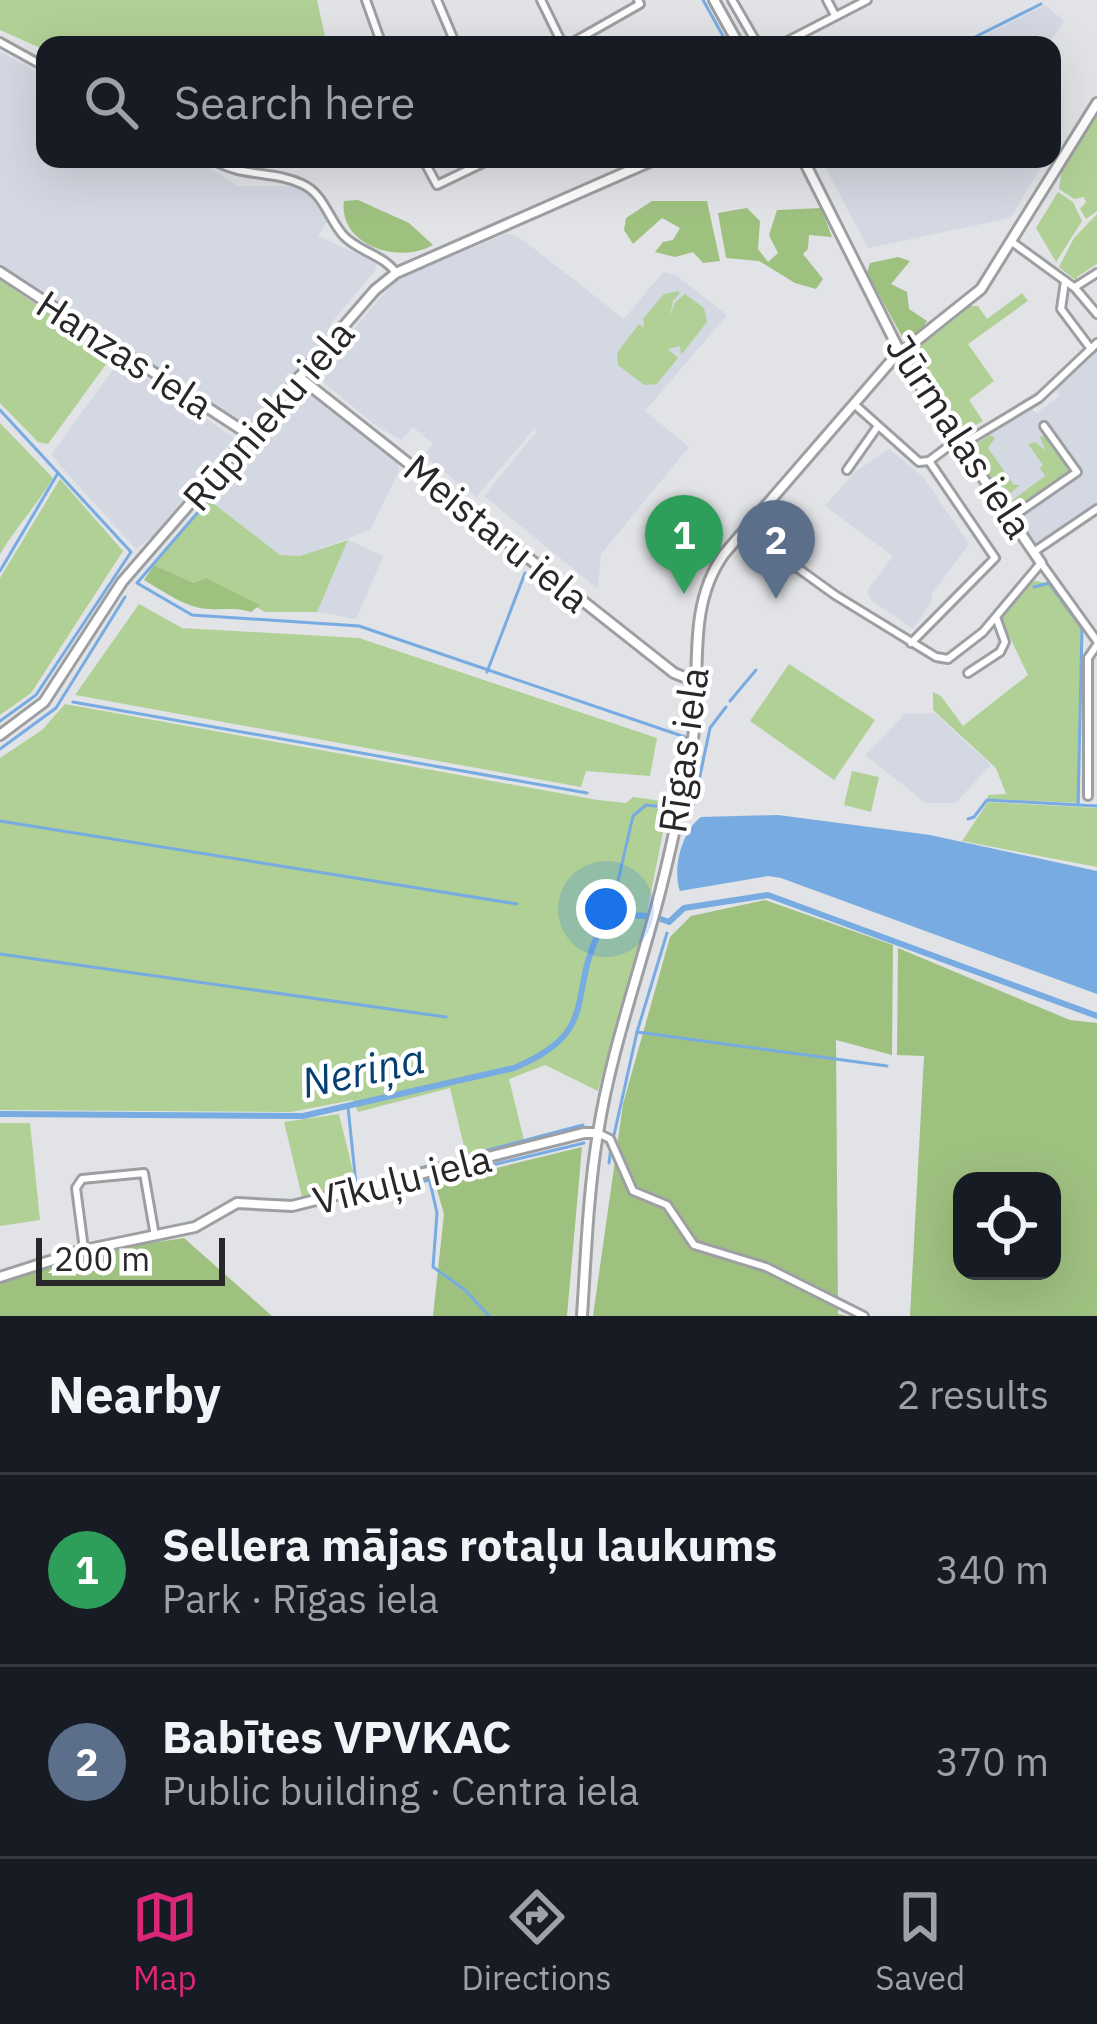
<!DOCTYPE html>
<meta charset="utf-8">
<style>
:root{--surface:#171b24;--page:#20242c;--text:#f1f3f6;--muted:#9ea1a6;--line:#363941;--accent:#db2777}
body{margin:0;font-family:"IBM Plex Sans",sans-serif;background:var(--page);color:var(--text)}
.controls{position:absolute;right:36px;bottom:36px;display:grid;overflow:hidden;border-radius:24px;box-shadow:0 12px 48px #0002}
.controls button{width:108px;height:108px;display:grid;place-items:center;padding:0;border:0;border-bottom:3px solid var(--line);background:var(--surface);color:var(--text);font:60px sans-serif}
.scale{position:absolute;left:36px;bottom:30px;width:189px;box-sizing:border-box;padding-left:12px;border:6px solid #28282a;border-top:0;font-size:33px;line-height:42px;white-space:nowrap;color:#28282a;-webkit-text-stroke:9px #fff;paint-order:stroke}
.you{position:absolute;left:606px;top:909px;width:42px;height:42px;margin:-30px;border:9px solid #fff;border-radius:50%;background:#1a73e8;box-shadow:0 0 0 18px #1a73e833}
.badge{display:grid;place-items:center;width:78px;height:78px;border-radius:50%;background:var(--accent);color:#fff;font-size:39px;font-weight:700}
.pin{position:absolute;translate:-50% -99px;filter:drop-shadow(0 3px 6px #0008)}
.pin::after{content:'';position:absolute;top:63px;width:42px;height:36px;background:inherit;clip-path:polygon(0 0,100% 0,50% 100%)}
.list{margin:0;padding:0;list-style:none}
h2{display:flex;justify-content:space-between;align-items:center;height:156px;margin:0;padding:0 48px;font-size:51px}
h2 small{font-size:39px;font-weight:400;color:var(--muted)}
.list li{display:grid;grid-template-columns:78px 1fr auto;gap:36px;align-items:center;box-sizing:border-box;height:192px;padding:0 48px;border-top:3px solid var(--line)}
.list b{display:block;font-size:45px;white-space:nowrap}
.list p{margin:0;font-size:39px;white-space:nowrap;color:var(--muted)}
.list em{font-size:39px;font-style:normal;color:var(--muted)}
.icon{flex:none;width:66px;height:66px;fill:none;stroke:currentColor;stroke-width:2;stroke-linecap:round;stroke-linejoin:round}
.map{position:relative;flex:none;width:1097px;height:1316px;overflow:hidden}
.search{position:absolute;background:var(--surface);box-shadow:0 12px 48px #0002;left:36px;right:36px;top:36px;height:132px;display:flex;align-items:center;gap:30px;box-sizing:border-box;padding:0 42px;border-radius:24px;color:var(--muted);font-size:45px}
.sheet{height:540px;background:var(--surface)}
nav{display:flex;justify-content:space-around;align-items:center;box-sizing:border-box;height:168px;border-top:3px solid var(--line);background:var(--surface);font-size:33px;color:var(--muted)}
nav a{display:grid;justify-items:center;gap:6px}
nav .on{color:var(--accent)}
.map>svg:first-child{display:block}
.built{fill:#d3d8e2}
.green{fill:#b1d096}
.forest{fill:#9fc180;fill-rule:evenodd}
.water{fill:#77abe1}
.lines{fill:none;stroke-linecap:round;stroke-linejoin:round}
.stream{stroke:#77abe1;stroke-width:3}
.canal{stroke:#77abe1;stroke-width:6}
.street-casing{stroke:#9d9fa2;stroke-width:12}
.secondary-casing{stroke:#9d9fa2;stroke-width:14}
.street{stroke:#fff;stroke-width:6}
.secondary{stroke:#fff;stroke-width:8}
.labels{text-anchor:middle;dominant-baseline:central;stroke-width:9;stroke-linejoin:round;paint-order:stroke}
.street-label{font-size:39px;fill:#28282a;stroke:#fff}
.water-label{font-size:42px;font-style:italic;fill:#044172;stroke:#fff}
</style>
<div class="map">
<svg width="1097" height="1316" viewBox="0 0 1097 1316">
<rect width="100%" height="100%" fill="#e1e3e6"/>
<!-- built -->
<g class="built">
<polygon points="1045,5 1064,21 1048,45 965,45"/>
<polygon points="0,52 45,75 45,159 196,159 237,186 294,186 311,193 329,218 318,236 377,263 375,271 331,323 334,327 293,375 288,373 284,379 287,382 252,426 235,423 0,265"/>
<polygon points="821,159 1046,159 1010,218 868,248"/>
<polygon points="508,233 523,240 624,319 663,272 676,275 727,315 645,411 689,447 601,554 598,589 484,496 537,431 535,428 476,497 424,456 433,444 413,427 401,440 374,424 317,377 317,371 396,280"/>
<polygon points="1097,351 1097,515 1046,550 1034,541 970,452 971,447 1032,409 1036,413 1060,396 1054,386"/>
<polygon points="129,366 234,438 152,537 136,549 51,455 114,368"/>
<polygon points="306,389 397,460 399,471 370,530 300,556 280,555 209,500"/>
<polygon points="889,449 923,477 969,544 932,594 932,601 913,629 871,600 867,591 893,556 825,506 855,472"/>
<polygon points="348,540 383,556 356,619 317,612"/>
<polygon points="934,713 991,765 955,803 926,803 865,755 905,714"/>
</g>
<!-- green -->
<g class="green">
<polygon points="0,0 317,0 327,45 45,45 45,50 0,30"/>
<polygon points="1097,113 1097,211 1086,219 1080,209 1086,202 1084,197 1074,199 1059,189 1062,169"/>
<polygon points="1058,192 1073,202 1082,221 1056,262 1036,228"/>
<polygon points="1097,214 1097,264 1077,277 1078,282 1059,267 1074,238"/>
<polygon points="0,280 112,356 48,444 38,442 0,403"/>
<polygon points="678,291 680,293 673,301 670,317 675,302 685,294 704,308 707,322 681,355 680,346 668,349 678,358 657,384 644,385 618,365 617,353 639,324 644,328 643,319 664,294"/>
<polygon points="1022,293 1028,301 968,344 994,381 969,400 983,421 966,431 968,435 959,435 911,363 913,349 970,306 978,306 987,319"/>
<path d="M0,423L53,478C36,506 17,526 0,554Z"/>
<polygon points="1046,434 1071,470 1013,511 1010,502 1045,476 1040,468 1043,465 1028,444 1035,442 1045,450 1040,437"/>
<polygon points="990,435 995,438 988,448 1014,485 1020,485 1007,496 1001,495 970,452 971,447"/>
<polygon points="60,479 123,551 31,693 0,715 0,578"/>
<polygon points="209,500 280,555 300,556 348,540 317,612 265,612 206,579 194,583 154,565"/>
<polygon points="1032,580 1050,584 1081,627 1080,803 988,799 988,795 1006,794 996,768 933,710 933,692 941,696 963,726 1028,675 1001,619"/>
<polygon points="139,604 182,628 359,638 657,738 650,776 586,771 581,787 75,695"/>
<polygon points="789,664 875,720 834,780 750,721"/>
<polygon points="65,704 598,800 626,803 633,797 669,802 646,918 598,1091 545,1065 509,1079 524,1140 466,1155 450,1088 358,1112 353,1100 291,1112 0,1110 0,758 42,730"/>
<polygon points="852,771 879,777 871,812 844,805"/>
<polygon points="988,802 1097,808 1097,867 962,841"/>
<polygon points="339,1114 356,1184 302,1197 284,1122"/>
<polygon points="0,1123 30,1123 40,1220 0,1226"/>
</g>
<!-- forest -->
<g class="forest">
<path d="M358,200L409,223L433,245C399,265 338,245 344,201Z"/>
<polygon points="652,201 707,201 720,261 703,263 693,252 675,257 655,252 663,242 673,240 680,228 662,218 633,244 624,230 626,218"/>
<polygon points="747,208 760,221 758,249 768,262 778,253 769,235 777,210 821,208 832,237 809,235 808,249 803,254 823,279 816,289 795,283 759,261 726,258 718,213"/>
<polygon points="898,257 910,261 891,284 907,292 909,309 927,321 918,335 904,340 867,273 870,263"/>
<path d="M154,565L194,583L206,578L260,605L251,612C235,607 226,610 210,609C187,609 163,591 144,580Z"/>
<polygon points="765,900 893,945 892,1055 836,1040 838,1314 847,1316 593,1316 623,1104 670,937 691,916"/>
<path d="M898,948L1070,1020L1097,1023V1316H910L924,1056L897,1055ZM962,1181H1052V1271H962Z"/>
<polygon points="582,1147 567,1316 433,1316 444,1214 435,1183"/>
<polygon points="184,1238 272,1316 0,1316 0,1283 97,1251"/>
</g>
<!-- water -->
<path class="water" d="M778,815L930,835L1097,871V994L781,878L768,876L680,891C672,869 682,831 701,817Z"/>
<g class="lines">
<!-- stream -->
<g class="stream">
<polyline points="703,0 728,45"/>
<polyline points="959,45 1041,4"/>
<polyline points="303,390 137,583 192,615 359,626 688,738"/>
<polyline points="0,410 131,552 36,695 0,721"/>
<polyline points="0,571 58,473"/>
<polyline points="1034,587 1049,583 1082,628 1078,805"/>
<polyline points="487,672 525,573"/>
<polyline points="730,701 756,670"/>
<polyline points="73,702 587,793"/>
<polyline points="0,749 56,708 125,597"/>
<polyline points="694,804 710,728 726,707"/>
<polyline points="968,819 974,817 987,800 1097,806"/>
<polyline points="0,821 517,904"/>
<polyline points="598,934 611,911 633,816 646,805 663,807"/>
<polyline points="0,954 446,1017"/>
<polyline points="637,1032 887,1066"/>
<polyline points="348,1107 356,1184"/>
<polyline points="614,1135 637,1032 667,933"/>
<polyline points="609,1163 611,1147"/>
<polyline points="390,1176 583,1125"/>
<polyline points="421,1182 584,1143"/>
<polyline points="430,1182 437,1213 433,1267 465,1290 489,1316"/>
</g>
<!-- canal -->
<g class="canal">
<polyline points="658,918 669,922 684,908 768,895 1097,1016"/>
<path d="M0,1114L303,1116L514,1068C600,1032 568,998 598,934L627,915L648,916"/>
</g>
<defs>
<g id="street">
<polyline points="366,0 382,45"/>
<polyline points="437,0 456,45"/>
<polyline points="541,0 563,45"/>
<polyline points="732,0 758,45"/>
<polyline points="827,0 835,15"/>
<polyline points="0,42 45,67"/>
<polyline points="568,45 640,4 638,0"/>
<polyline points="780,45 867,0"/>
<path d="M212,159C241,178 273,170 302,184C324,194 328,218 343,235C358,252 383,254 396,273"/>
<polyline points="423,159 437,185 491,159"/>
<polyline points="1012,242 1075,288 1097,314"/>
<polyline points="1065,281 1061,309 1091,349"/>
<polyline points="1075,287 1097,273"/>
<polyline points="854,404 919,462 929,461"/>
<polyline points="961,445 1039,398 1097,343"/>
<polyline points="847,470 878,426"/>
<polyline points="1012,517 1077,472 1044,426"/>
<polyline points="745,530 835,595 936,657 948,659 983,632 1041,563 1097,641"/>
<polyline points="1035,551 1097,509"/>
<polyline points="911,643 995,558 929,461 957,440"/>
<polyline points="968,673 1000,652 1005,642 996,617"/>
<polyline points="1088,796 1088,658 1097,645"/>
<polyline points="598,1133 610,1139 633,1191 667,1205 694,1245 766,1267 864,1316"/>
<polyline points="84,1249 76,1188 82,1179 144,1173 155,1236"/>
</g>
<g id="secondary">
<polyline points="714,0 739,45"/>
<polyline points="803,159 908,368 1041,563"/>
<polyline points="0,272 251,436"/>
<polyline points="299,377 674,673 697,682"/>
<polyline points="0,735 44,702 122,582 375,290 396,273 656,159"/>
<polyline points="0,1277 84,1250 195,1227 237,1203 292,1206 584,1133 598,1133"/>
<path d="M582,1316C586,1255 588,1193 598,1133C609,1063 631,997 650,929C667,871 679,810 691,750C704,685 683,611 724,554L892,360L981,289L1097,103"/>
</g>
</defs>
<!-- street casing -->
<use href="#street" class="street-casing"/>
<!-- secondary casing -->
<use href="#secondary" class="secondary-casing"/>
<!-- street -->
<use href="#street" class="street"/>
<!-- secondary -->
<use href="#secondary" class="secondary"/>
</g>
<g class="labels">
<!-- street labels -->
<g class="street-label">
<text transform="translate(125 354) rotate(33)">Hanzas iela</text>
<text transform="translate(268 415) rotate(-49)">Rūpnieku iela</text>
<text transform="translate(960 436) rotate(57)">Jūrmalas iela</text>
<text transform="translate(497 533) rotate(39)">Meistaru iela</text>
<text transform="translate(683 750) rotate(-82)">Rīgas iela</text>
<text transform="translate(402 1179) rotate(-14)">Vīkuļu iela</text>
</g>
<!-- water labels -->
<g class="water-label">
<text transform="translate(363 1070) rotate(-12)">Neriņa</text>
</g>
</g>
</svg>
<div class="controls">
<button><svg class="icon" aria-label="locate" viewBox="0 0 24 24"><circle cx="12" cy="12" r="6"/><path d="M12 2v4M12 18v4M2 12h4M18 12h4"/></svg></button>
</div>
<div class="scale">200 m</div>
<div class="you"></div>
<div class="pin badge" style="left:684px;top:594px;background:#2e9e5b">1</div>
<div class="pin badge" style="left:776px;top:599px;background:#5c6f8a">2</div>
<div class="search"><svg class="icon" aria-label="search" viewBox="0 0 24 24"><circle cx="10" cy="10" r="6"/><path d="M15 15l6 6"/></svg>Search here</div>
</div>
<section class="sheet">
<h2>Nearby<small>2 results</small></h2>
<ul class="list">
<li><span class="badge" style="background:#2e9e5b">1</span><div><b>Sellera mājas rotaļu laukums</b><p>Park · Rīgas iela</p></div><em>340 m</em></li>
<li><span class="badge" style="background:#5c6f8a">2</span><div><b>Babītes VPVKAC</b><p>Public building · Centra iela</p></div><em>370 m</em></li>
</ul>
</section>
<nav>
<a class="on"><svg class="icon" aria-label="map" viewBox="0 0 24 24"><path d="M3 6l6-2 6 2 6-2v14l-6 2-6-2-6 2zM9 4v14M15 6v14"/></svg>Map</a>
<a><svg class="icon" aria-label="directions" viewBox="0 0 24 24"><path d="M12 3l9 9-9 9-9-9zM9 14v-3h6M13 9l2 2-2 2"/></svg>Directions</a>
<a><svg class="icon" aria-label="saved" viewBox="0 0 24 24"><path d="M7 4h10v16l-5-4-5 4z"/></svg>Saved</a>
</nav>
